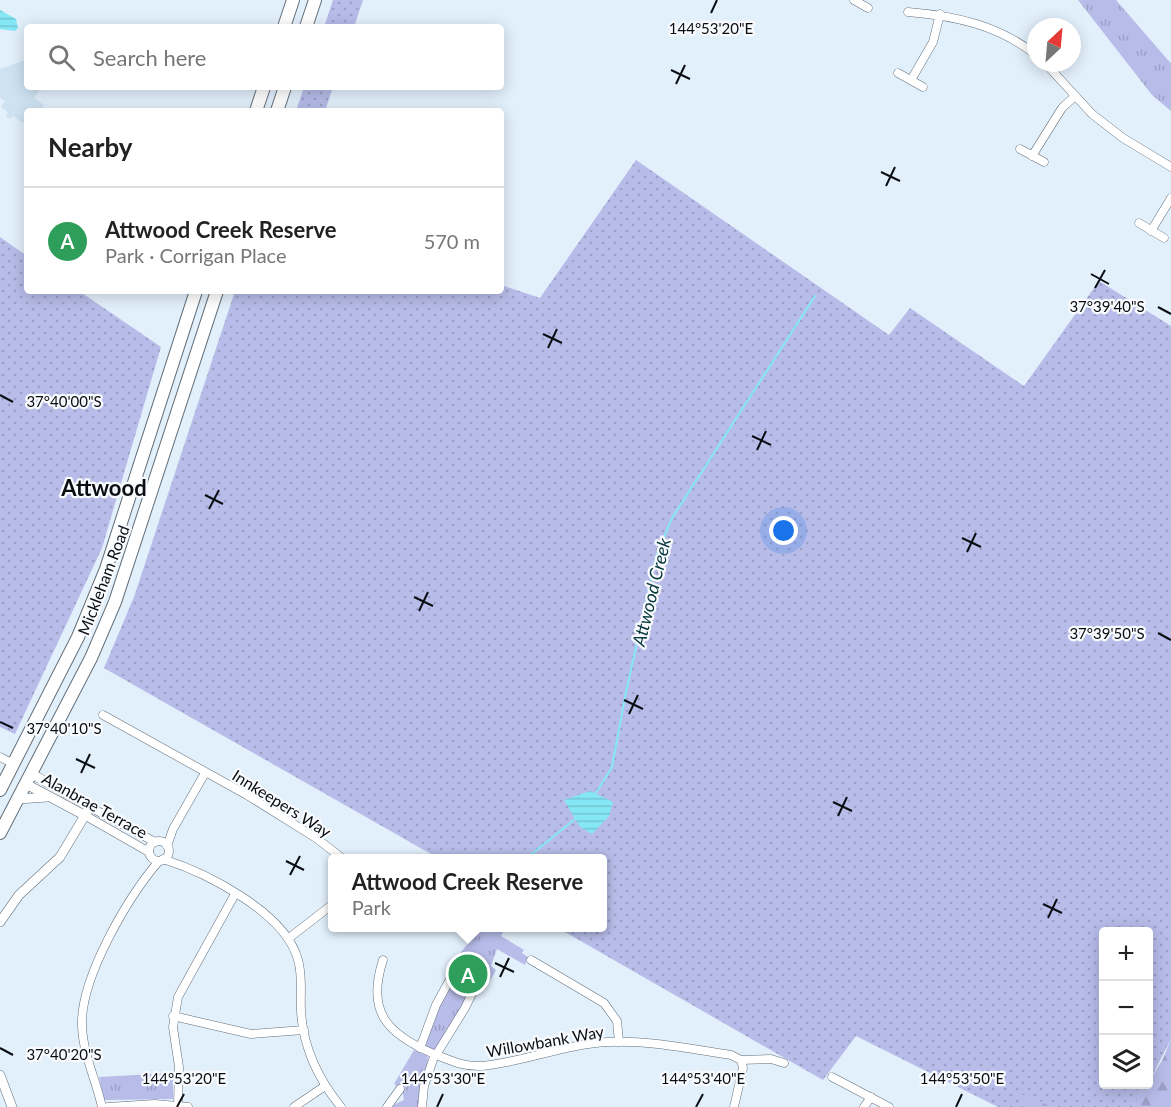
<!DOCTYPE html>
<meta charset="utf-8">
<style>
:root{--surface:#fff;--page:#f2f2f2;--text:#222;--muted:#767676;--line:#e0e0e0;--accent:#388554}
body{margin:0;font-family:Lato,sans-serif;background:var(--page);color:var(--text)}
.controls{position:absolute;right:18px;bottom:18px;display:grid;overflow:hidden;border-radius:6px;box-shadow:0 3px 15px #0003}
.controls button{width:54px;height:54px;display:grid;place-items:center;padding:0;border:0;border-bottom:2px solid var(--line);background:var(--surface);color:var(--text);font:30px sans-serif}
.compass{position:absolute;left:1027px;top:18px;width:54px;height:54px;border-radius:50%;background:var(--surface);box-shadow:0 3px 15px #0003;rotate:26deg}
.you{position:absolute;left:784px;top:531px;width:21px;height:21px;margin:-15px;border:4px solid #fff;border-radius:50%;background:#1a73e8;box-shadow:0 0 0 9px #1a73e833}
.badge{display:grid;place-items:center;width:39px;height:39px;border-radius:50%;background:var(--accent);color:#fff;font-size:20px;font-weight:700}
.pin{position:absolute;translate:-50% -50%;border:3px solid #fff;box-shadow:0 2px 6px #0006}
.popup{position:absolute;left:328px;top:854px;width:279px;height:78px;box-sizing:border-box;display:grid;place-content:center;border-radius:6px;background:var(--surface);filter:drop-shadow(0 2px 4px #0005);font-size:20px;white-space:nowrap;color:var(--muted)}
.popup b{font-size:22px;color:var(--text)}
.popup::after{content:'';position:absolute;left:50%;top:100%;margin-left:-12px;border:12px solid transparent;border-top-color:var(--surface)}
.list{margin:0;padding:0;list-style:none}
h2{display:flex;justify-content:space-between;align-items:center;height:78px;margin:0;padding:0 24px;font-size:26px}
h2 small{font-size:20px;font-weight:400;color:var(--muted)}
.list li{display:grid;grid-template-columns:39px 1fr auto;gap:18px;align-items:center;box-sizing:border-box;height:108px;padding:0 24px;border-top:2px solid var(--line)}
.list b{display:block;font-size:22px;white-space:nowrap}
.list p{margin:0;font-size:20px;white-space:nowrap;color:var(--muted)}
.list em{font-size:20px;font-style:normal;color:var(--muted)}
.icon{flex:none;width:33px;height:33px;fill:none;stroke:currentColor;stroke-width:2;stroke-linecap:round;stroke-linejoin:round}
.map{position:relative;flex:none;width:1171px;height:1107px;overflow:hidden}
.search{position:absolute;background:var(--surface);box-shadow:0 3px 15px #0003;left:24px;top:24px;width:480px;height:66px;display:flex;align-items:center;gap:15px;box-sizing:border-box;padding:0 21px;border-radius:6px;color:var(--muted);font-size:22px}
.panel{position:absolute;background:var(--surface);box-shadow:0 3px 15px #0003;left:24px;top:108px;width:480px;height:186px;border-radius:6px}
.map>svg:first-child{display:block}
.built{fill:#cee2f2}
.grass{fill:url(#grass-dots)}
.forest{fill:url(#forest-firs)}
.park{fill:url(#park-tufts)}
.water{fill:url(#water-rules)}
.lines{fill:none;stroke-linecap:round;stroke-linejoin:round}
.stream{stroke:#85e7f6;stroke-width:2}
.minor-casing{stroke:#636f79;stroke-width:9}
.tertiary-casing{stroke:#636f79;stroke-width:10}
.primary-casing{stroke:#636f79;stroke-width:14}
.minor{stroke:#fff;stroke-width:8}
.tertiary{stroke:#fff;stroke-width:9}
.primary{stroke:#fff;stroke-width:12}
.ticks{fill:none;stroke:#0a0e12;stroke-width:2}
.labels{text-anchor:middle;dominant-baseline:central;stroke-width:4.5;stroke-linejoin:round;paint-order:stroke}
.street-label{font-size:16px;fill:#0a0e12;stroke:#f9fbfe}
.water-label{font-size:18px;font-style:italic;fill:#05373d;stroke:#f9fbfe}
.district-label{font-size:22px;font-weight:bold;fill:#0a0e12;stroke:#f9fbfe}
.ticks-label{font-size:15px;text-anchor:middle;fill:#0a0e12;stroke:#f9fbfe;stroke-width:4.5;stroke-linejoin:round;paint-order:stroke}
</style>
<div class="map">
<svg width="1171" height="1107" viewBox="0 0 1171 1107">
<defs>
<pattern id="grass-dots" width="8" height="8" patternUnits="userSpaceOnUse" patternTransform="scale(1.5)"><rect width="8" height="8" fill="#b7bce9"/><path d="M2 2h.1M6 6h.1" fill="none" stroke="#9ca0c7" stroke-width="1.8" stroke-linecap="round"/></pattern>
<pattern id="forest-firs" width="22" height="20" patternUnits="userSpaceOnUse" patternTransform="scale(1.5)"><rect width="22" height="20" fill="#b7bce9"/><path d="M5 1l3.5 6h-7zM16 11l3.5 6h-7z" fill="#9ca0c7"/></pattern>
<pattern id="park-tufts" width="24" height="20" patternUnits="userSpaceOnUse" patternTransform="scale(1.5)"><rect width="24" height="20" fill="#b7bce9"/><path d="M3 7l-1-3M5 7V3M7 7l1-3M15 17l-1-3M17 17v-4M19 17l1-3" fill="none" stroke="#9ca0c7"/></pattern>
<pattern id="water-rules" width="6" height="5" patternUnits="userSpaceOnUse" patternTransform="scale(1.5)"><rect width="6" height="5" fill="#85e7f6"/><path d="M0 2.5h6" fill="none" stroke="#72c5d2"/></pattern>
</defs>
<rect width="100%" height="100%" fill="#e2f0fc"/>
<!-- built -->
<polygon class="built" points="25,60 27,87 41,88 34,98 44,105 40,111 27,111 23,123 13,116 10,119 6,116 8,112 1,107 5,101 0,98 0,69"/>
<!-- grass -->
<g class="grass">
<polygon points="333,0 363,0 354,27 324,27"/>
<polygon points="304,87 333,87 325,111 296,111"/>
<polygon points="636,160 889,335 910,308 1024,386 1099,281 1171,326 1171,1039 1149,1082 1148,932 1104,932 1104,1084 1147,1085 1133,1107 1053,1107 1019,1094 1024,1107 998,1107 856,1036 823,1080 558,928 603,928 603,858 438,858 104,668 134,597 235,291 501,291 501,285 540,298"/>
<polygon points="0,237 27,256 27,291 79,291 161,347 102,548 15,734 0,727"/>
</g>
<!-- forest -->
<g class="forest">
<polygon points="1171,1039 1171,1107 1133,1107 1163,1059"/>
<polygon points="1018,1093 1053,1107 1024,1107"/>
</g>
<!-- park -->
<g class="park">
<polygon points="1078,0 1116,0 1167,59 1171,63 1171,111 1152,95"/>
<polygon points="461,928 505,928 501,936 524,950 522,953 528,957 525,965 497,949 491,966 496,970 491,979 484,980 483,974 469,980 471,991 435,1051 424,1047 430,1021 447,990 455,987 452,981 458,965 454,962 474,935"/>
<polygon points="414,1050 427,1056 428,1059 418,1107 389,1107 404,1100 402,1089 394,1084"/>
<polygon points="173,1073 173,1099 104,1100 99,1077"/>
</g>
<!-- water -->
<g class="water">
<polygon points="0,10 16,19 18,28 15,31 0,29"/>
<polygon points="590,791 613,802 609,816 592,834 580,827 564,800"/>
</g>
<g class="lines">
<!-- stream -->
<g class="stream">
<polyline points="594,796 612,767 626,692 656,557 672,518 815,296"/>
<polyline points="527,858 575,819"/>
</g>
<defs>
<g id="minor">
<polyline points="854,0 868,8"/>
<path d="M908,12C956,16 998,25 1036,55"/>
<polyline points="1045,63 1092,114 1123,138 1171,167"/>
<polyline points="898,73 923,87"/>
<polyline points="911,80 933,42 940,14"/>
<polyline points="1020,149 1044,162"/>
<polyline points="1032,156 1062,108 1075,96"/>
<polyline points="1139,223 1164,238"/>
<polyline points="1151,231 1171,198"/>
<polyline points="103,715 247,795 316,838 342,858"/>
<polyline points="0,757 14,764"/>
<polyline points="90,807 155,842"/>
<polyline points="86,816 149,852"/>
<circle cx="159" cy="851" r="10"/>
<polyline points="167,846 173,829 205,773"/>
<path d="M163,859C207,873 286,913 298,960C303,977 300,994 301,1011C303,1047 319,1080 341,1107"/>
<polyline points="289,938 333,904"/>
<path d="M383,960C366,1012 387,1034 434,1054C449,1060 464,1067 482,1066C524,1062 565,1044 608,1042C648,1040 691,1049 731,1055L741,1060L771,1059L784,1063"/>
<polyline points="531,960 604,1003 617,1021 619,1042"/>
<polyline points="173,1016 251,1034 304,1030"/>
<polyline points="420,1048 436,1005 454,972"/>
<polyline points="436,1055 465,1008 482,973"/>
<polyline points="832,1077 889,1107"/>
<polyline points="178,1105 179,1067 173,1027 178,997 235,894"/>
<path d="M102,1107C96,1080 83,1054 82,1026C80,978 128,897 159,861"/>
<polyline points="108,1107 155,1104 188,1107"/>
<polyline points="294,1107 325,1086"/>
<polyline points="387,1107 400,1089"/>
<polyline points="422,1107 424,1086 435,1054"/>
<polyline points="734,1107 743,1068 741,1060"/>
<polyline points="864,1107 871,1097"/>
</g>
<g id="tertiary">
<polyline points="26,784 86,816"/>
<polyline points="18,799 47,797"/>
<polyline points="0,922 19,895 60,857 90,807 32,774"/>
<polyline points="0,1075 12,1107"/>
</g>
<g id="primary">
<polyline points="284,27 293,0"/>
<polyline points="306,27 315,0"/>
<polyline points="256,111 264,87"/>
<polyline points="277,111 285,87"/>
<polyline points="0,790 78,637 106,569 196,291"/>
<polyline points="0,833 91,658 115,602 217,291"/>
</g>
</defs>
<!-- minor casing -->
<use href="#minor" class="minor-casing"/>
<!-- tertiary casing -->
<use href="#tertiary" class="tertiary-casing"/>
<!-- primary casing -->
<use href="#primary" class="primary-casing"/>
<!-- minor -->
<use href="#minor" class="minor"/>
<!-- tertiary -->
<use href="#tertiary" class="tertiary"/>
<!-- primary -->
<use href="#primary" class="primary"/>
</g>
<!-- ticks -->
<path class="ticks" d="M711,13L717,0M671,70L690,79M676,84L685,65M881,172L900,181M886,186L895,167M1091,274L1109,284M1095,288L1105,270M1158,307L1171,314M543,334L562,343M548,348L557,329M0,395L13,402M752,436L771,445M757,450L766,431M205,495L223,504M209,509L219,490M962,538L981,547M967,552L976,533M414,597L433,606M419,611L428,592M1158,633L1171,640M624,700L643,709M629,714L638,695M0,722L13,728M76,759L95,768M81,773L90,754M833,802L852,811M838,816L847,797M286,861L304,870M290,875L300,856M1043,904L1062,913M1048,918L1057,899M495,963L514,972M500,977L509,958M0,1048L13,1055M177,1107L184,1094M437,1107L443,1094M696,1107L703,1094M956,1107L962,1094"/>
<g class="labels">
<!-- street labels -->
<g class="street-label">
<text transform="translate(103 580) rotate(-69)">Mickleham Road</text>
<text transform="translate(282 803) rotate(32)">Innkeepers Way</text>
<text transform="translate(95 805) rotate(29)">Alanbrae Terrace</text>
<text transform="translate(545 1041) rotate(-10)">Willowbank Way</text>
</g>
<!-- water labels -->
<g class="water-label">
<text transform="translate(651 592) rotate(-76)">Attwood Creek</text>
</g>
<!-- district labels -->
<g class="district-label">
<text x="104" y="487">Attwood</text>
</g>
</g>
<g class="ticks-label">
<text x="711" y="34">144°53'20"E</text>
<text x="1107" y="312">37°39'40"S</text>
<text x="64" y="407">37°40'00"S</text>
<text x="1107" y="639">37°39'50"S</text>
<text x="64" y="734">37°40'10"S</text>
<text x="64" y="1060">37°40'20"S</text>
<text x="184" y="1084">144°53'20"E</text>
<text x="443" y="1084">144°53'30"E</text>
<text x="703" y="1084">144°53'40"E</text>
<text x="962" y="1084">144°53'50"E</text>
</g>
</svg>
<div class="controls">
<button>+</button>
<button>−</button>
<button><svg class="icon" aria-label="layers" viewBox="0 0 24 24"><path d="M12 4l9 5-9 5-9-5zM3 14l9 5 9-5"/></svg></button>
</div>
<svg class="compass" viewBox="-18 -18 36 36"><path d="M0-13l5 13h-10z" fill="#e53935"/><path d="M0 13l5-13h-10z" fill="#767676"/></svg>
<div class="you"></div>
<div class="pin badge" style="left:468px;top:974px;background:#2e9e5b">A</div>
<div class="popup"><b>Attwood Creek Reserve</b>Park</div>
<div class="search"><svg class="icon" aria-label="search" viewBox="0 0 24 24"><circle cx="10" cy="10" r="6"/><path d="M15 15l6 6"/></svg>Search here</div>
<section class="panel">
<h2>Nearby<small></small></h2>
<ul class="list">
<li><span class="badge" style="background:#2e9e5b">A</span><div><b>Attwood Creek Reserve</b><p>Park · Corrigan Place</p></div><em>570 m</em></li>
</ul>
</section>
</div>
